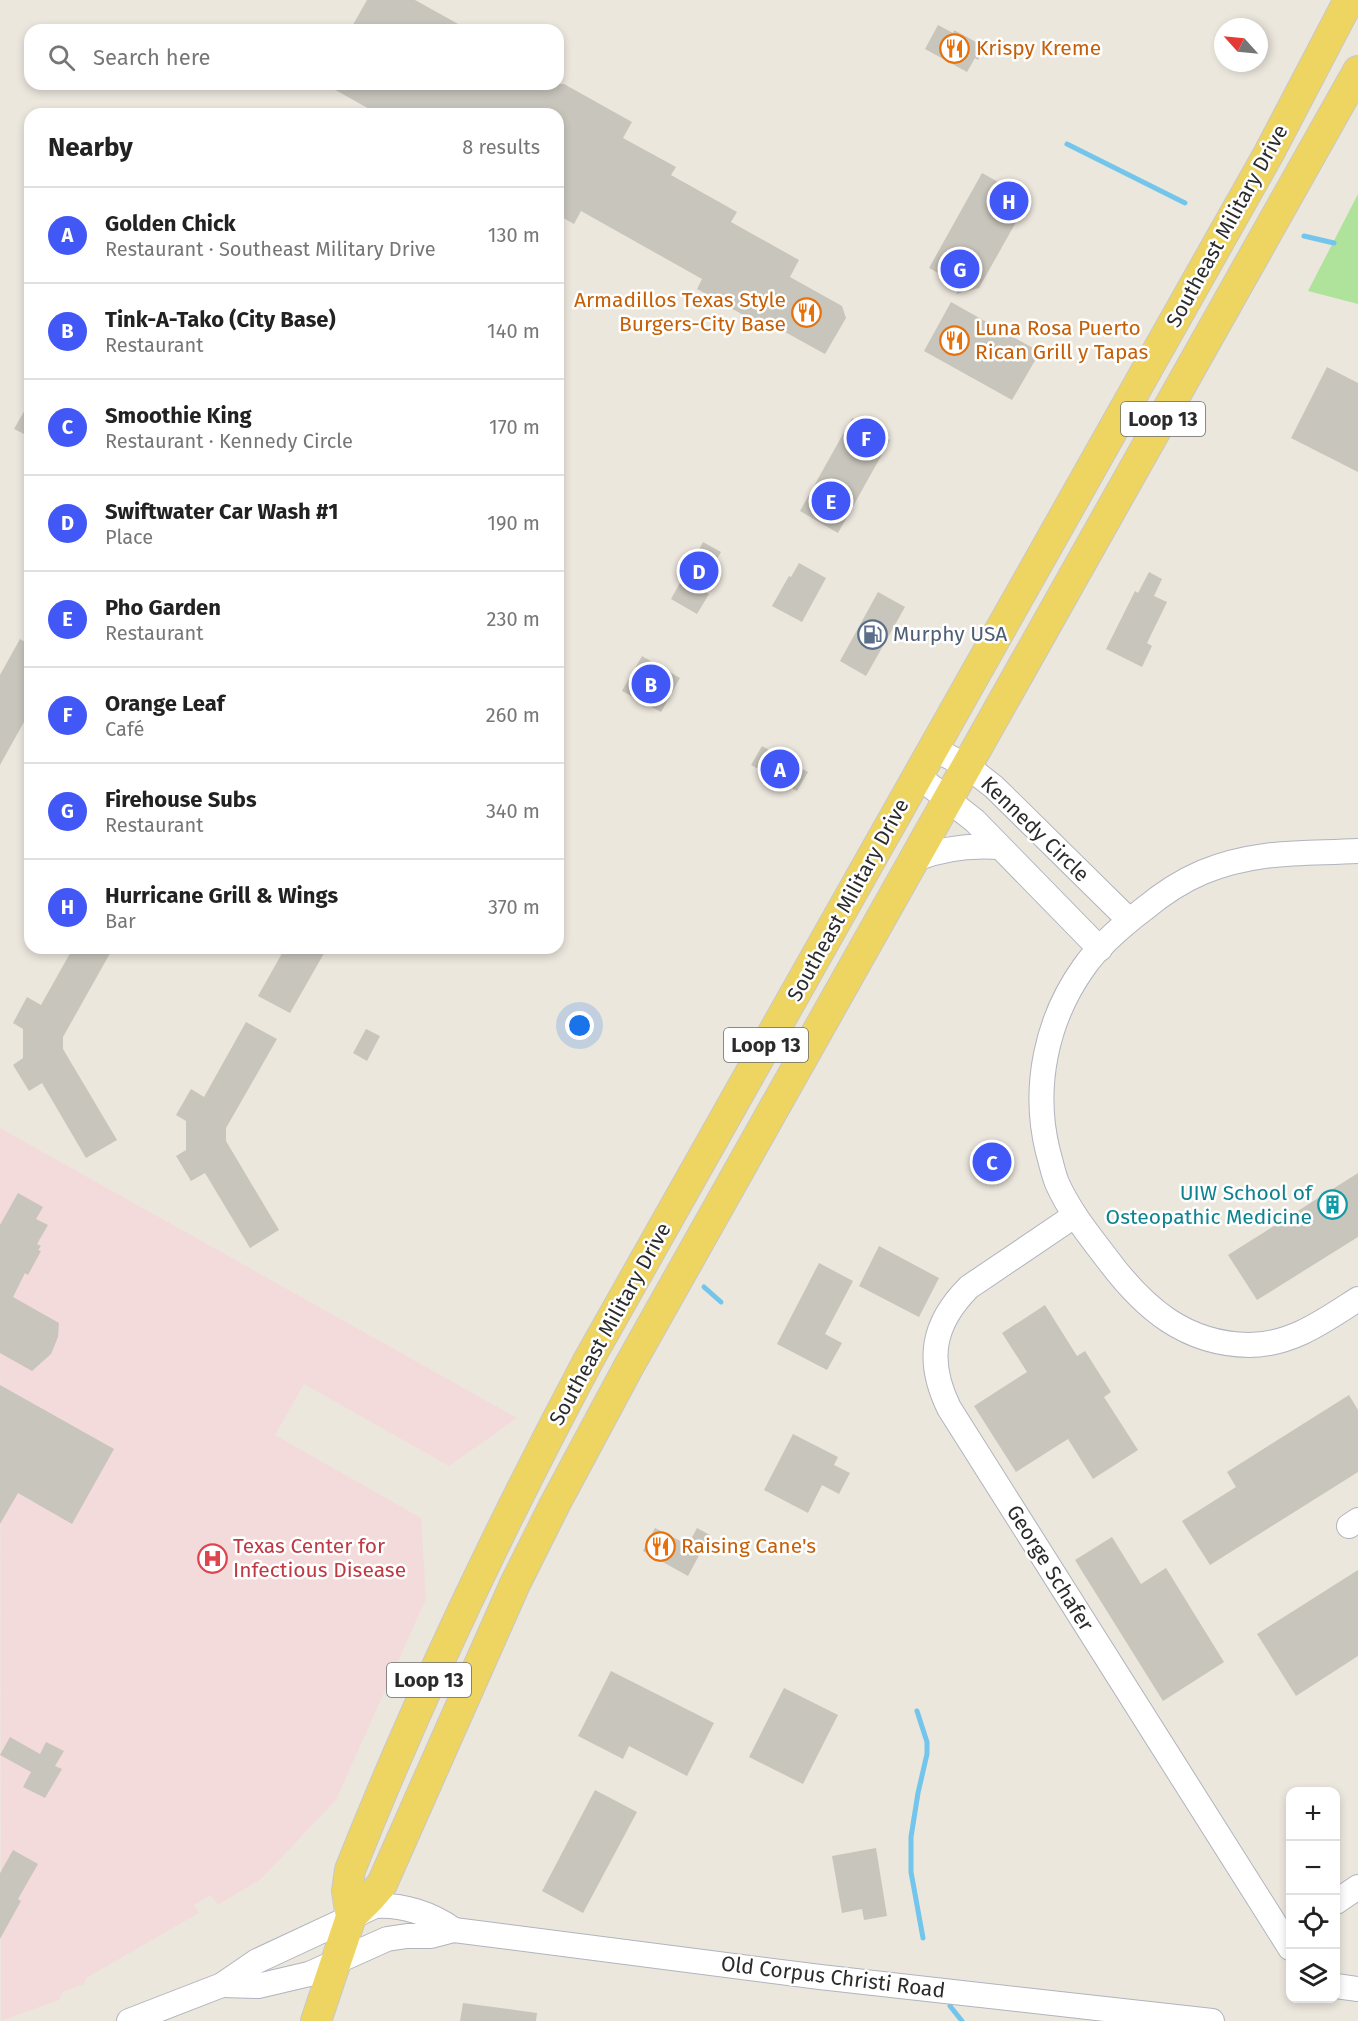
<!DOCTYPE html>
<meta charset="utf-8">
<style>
:root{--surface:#fff;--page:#f6f6f6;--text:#222;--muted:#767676;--line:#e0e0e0;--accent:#4158f6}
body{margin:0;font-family:"Fira Sans",sans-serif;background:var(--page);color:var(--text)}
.controls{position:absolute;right:18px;bottom:18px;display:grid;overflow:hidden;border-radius:12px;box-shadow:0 3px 9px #0003}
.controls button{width:54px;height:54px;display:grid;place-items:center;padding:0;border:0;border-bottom:2px solid var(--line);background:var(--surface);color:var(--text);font:30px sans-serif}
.compass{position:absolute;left:1214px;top:18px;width:54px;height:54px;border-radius:50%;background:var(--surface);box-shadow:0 3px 9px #0003;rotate:297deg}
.you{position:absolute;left:580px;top:1026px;width:21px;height:21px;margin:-15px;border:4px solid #fff;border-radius:50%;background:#1a73e8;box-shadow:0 0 0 9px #1a73e833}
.badge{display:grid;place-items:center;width:39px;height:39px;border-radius:50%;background:var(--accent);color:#fff;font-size:20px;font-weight:700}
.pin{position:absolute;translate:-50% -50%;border:3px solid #fff;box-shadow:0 2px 6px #0006}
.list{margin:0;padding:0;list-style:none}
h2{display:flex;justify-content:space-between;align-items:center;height:78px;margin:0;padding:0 24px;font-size:26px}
h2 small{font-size:20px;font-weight:400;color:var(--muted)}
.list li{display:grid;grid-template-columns:39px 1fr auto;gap:18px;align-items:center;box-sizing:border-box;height:96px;padding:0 24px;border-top:2px solid var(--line)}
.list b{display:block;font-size:22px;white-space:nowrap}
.list p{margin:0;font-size:20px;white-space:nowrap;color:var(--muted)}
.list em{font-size:20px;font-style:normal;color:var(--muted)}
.icon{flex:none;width:33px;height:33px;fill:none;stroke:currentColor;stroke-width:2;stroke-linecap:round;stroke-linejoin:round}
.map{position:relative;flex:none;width:1358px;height:2021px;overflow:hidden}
.search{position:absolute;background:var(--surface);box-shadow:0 3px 9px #0003;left:24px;top:24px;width:540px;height:66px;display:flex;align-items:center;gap:15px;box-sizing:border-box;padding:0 21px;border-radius:18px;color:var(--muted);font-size:22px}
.panel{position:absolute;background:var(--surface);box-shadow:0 3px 9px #0003;left:24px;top:108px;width:540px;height:846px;border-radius:18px}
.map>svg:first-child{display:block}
.medical{fill:#f3dbdb}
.green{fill:#afe29b}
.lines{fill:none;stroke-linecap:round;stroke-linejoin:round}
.stream{stroke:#73c5ec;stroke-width:5}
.building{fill:#c8c5bc}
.minor-casing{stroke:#b1b3be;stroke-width:26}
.major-casing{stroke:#c8c8c8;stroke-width:32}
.minor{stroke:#fff;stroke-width:24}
.major{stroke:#eed561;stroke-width:30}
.labels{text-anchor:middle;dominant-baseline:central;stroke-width:5;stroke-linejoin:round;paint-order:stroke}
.shield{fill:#fff;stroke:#6b6b6b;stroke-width:1.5}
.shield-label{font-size:20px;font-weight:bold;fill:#2b2b2b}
.food-label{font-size:21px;fill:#c56008;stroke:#fff;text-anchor:start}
.street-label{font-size:21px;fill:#2b2b2b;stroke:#fff}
.service-label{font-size:21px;fill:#4e5e75;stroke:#fff;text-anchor:start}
.culture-label{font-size:21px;fill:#0d838f;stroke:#fff;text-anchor:end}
.health-label{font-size:21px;fill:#be3a42;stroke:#fff;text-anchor:start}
</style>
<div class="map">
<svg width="1358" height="2021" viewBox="0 0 1358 2021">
<rect width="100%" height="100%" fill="#ece7dd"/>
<!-- medical -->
<polygon class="medical" points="0,1128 517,1418 449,1466 304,1384 275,1435 421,1518 426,1599 336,1800 261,1879 218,1905 211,1895 194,1905 199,1913 86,1978 84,1984 63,1992 59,2000 1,2021"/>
<!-- green -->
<polygon class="green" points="1358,194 1358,304 1308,291"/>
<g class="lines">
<!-- stream -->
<g class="stream">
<polyline points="1067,144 1185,203"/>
<polyline points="1304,236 1334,243"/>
<polyline points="704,1287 721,1302"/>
<polyline points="917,1711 927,1742 927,1754 918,1793 911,1837 911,1872 923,1938"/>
<polyline points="950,2006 962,2021"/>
</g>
</g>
<!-- building -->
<g class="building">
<polygon points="367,0 415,0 469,30 350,30"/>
<polygon points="938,25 953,33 954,30 985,47 978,60 975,58 967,72 925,49"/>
<polygon points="325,84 564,84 632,122 623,138 676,167 671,175 737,212 731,222 799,260 790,277 842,306 846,318 825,354 765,321 763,326 697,289 702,279 581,211 574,224 558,215 558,114 378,114"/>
<polygon points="982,173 1029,199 979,288 956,294 960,285 929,268"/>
<polygon points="951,302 1040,352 1012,400 924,351"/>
<polygon points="1327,367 1358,383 1358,472 1291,438"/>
<polygon points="30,401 30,437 14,429"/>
<polygon points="852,418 890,440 838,533 800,511"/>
<polygon points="703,542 721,552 700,589 709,594 697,614 671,599"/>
<polygon points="799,563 826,578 802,622 772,606 789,576 791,577"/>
<polygon points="1149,572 1162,579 1154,596 1167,602 1147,643 1152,646 1142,667 1106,649 1135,591 1138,593"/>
<polygon points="878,592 905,607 866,676 840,661"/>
<polygon points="20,639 30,645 30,726 24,722 0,765 0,675"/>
<polygon points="642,656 680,678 661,712 622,691"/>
<polygon points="762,746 808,772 797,791 751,765"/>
<polygon points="73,948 113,948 63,1037 63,1049 117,1140 86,1158 42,1083 29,1091 13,1065 23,1058 23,1029 13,1023 27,997 41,1005"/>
<polygon points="285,948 327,948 290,1013 258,996"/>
<polygon points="246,1022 277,1039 226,1128 226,1141 279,1230 250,1248 205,1173 191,1181 176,1156 186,1150 186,1121 176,1115 191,1089 204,1097"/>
<polygon points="366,1029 380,1036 367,1061 353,1053"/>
<polygon points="986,1144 1010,1156 998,1181 974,1168"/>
<polygon points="1358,1173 1358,1237 1257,1300 1228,1255"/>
<polygon points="18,1193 43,1207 36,1219 48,1225 37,1244 41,1246 38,1250 41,1251 28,1275 25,1273 13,1297 59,1323 58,1337 51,1354 32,1371 0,1353 0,1225"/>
<polygon points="879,1246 939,1278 919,1317 859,1286"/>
<polygon points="819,1263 853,1281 825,1334 842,1343 827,1370 777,1344"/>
<polygon points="1045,1305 1077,1356 1085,1351 1111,1392 1104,1397 1138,1450 1093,1479 1068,1439 1016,1472 974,1406 1027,1372 1002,1333"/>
<polygon points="0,1385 114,1449 72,1524 18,1493 0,1524"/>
<polygon points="1349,1395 1358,1410 1358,1472 1210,1565 1182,1521 1236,1487 1227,1472"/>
<polygon points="793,1434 838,1457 834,1465 850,1473 839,1494 822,1485 808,1513 764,1490"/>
<polygon points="655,1528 688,1545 697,1528 710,1535 688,1576 643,1551"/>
<polygon points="1112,1537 1141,1584 1166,1568 1224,1662 1163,1701 1075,1560"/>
<polygon points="1358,1570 1358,1656 1296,1696 1257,1634"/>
<polygon points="611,1671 714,1723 687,1776 629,1746 623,1759 578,1736"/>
<polygon points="784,1688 838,1715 803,1784 749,1757"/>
<polygon points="10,1737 40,1754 46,1742 64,1751 55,1766 62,1769 45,1798 23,1787 31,1772 0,1755"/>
<polygon points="595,1790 637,1812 583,1913 542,1891"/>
<polygon points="876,1848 887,1916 864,1920 862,1909 842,1913 832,1856"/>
<polygon points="13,1850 38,1864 18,1899 21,1901 0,1939 0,1873"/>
<polygon points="463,2003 537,2013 536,2021 460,2021"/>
</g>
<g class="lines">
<defs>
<g id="minor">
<polyline points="932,748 967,766 994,787 1129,920"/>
<polyline points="918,776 975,821 1100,949"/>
<path d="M1358,851C1303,854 1256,850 1203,872C1182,881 1162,894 1144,909C1123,925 1100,944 1084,967C1046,1020 1032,1088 1048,1152C1051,1162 1053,1173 1057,1183C1070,1212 1089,1235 1108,1260C1144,1308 1185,1344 1249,1345C1291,1345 1324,1321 1358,1299"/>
<path d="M916,859C943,848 971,845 1000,847"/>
<path d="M1074,1216L969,1287C932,1324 926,1361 949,1408L1290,1948"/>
<polyline points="1349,1526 1358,1520"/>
<polyline points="1336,1902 1358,1887"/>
<polyline points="222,1985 258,1986 309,1974 387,1939 407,1936 431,1936 454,1930 820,1977 1212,2021"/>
<polyline points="1336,1986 1358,1989"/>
<path d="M129,2021L222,1985L257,1961L375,1906C402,1904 432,1914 454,1930"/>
</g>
<g id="major">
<polyline points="351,1917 370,1898 382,1884 515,1584 555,1504 629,1366 1358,71"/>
<path d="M316,2021L351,1917L347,1891L350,1870C419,1696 500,1527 588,1361L1269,153L1349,0"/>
</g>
</defs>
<!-- minor casing -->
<use href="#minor" class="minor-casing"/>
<!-- major casing -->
<use href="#major" class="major-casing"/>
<!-- minor -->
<use href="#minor" class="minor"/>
<!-- major -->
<use href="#major" class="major"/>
</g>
<!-- icons -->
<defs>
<symbol id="restaurant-ring" viewBox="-11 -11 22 22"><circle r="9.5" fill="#fff" stroke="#e8710a" stroke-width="1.5"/><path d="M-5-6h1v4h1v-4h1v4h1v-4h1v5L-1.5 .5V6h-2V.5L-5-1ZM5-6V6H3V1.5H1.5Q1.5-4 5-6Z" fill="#e8710a"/></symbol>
<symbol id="fuel-ring" viewBox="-11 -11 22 22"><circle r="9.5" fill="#fff" stroke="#5c6f8a" stroke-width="1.5"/><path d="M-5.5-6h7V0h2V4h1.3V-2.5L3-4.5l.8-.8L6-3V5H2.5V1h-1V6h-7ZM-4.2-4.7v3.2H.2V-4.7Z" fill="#5c6f8a"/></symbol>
<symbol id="building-ring" viewBox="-11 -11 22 22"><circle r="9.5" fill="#fff" stroke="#0f9aa8" stroke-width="1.5"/><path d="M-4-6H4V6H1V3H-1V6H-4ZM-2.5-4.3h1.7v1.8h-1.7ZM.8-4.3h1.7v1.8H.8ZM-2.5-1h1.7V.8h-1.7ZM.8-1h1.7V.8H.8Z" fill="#0f9aa8"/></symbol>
<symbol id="hospital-ring" viewBox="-11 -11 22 22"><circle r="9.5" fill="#fff" stroke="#e0444e" stroke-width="1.5"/><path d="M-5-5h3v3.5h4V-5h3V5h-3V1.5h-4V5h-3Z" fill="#e0444e"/></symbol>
</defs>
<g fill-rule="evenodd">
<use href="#restaurant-ring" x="938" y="32" width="33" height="33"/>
<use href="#restaurant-ring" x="790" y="296" width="33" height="33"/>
<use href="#restaurant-ring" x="938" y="324" width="33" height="33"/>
<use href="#fuel-ring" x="856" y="618" width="33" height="33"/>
<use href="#building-ring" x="1316" y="1188" width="33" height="33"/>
<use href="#restaurant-ring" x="644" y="1530" width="33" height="33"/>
<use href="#hospital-ring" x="196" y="1542" width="33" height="33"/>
</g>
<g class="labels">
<!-- shield labels -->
<g class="shield">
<rect x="1121" y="402" width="84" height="34" rx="4.5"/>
<rect x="724" y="1028" width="84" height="34" rx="4.5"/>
<rect x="387" y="1663" width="84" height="34" rx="4.5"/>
</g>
<g class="shield-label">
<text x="1163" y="419">Loop 13</text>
<text x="766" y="1045">Loop 13</text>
<text x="429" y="1680">Loop 13</text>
</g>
<!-- food labels -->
<g class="food-label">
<text x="976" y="48">Krispy Kreme</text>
<text x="786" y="300" text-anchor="end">Armadillos Texas Style<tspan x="786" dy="24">Burgers-City Base</tspan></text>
<text x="975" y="328">Luna Rosa Puerto<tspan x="975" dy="24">Rican Grill y Tapas</tspan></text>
<text x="681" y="1546">Raising Cane's</text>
</g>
<!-- street labels -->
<g class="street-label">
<text transform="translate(1227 226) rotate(-61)">Southeast Military Drive</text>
<text transform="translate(1035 829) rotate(44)">Kennedy Circle</text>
<text transform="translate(848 900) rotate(-61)">Southeast Military Drive</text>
<text transform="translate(610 1324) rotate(-61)">Southeast Military Drive</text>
<text transform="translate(1050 1568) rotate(58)">George Schafer</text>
<text transform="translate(833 1977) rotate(7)">Old Corpus Christi Road</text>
</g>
<!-- service labels -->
<g class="service-label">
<text x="893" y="634">Murphy USA</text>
</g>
<!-- culture labels -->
<g class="culture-label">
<text x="1312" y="1193">UIW School of<tspan x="1312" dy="24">Osteopathic Medicine</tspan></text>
</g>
<!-- health labels -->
<g class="health-label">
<text x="233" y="1546">Texas Center for<tspan x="233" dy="24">Infectious Disease</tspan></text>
</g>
</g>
</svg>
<div class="controls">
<button>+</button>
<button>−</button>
<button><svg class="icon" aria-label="locate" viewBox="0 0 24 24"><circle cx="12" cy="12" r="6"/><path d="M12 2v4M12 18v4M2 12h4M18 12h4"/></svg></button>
<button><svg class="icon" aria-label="layers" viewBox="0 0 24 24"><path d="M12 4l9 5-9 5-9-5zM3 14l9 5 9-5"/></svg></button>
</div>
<svg class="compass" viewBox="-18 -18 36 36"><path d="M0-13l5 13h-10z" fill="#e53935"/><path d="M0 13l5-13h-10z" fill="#767676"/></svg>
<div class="you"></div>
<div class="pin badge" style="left:780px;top:769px">A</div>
<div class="pin badge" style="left:651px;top:684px">B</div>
<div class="pin badge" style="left:992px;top:1162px">C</div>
<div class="pin badge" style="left:699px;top:571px">D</div>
<div class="pin badge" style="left:831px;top:501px">E</div>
<div class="pin badge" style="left:866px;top:438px">F</div>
<div class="pin badge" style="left:960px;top:269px">G</div>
<div class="pin badge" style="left:1009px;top:201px">H</div>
<div class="search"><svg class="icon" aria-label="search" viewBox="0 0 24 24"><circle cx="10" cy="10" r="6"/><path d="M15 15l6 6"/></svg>Search here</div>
<section class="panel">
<h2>Nearby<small>8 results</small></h2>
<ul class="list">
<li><span class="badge">A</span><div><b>Golden Chick</b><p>Restaurant · Southeast Military Drive</p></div><em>130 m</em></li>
<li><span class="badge">B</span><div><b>Tink-A-Tako (City Base)</b><p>Restaurant</p></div><em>140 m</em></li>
<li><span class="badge">C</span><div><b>Smoothie King</b><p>Restaurant · Kennedy Circle</p></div><em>170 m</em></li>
<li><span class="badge">D</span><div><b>Swiftwater Car Wash #1</b><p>Place</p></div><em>190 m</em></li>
<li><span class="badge">E</span><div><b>Pho Garden</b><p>Restaurant</p></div><em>230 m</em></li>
<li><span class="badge">F</span><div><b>Orange Leaf</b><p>Café</p></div><em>260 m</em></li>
<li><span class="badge">G</span><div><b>Firehouse Subs</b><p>Restaurant</p></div><em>340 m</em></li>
<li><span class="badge">H</span><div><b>Hurricane Grill &amp; Wings</b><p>Bar</p></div><em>370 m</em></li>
</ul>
</section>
</div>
